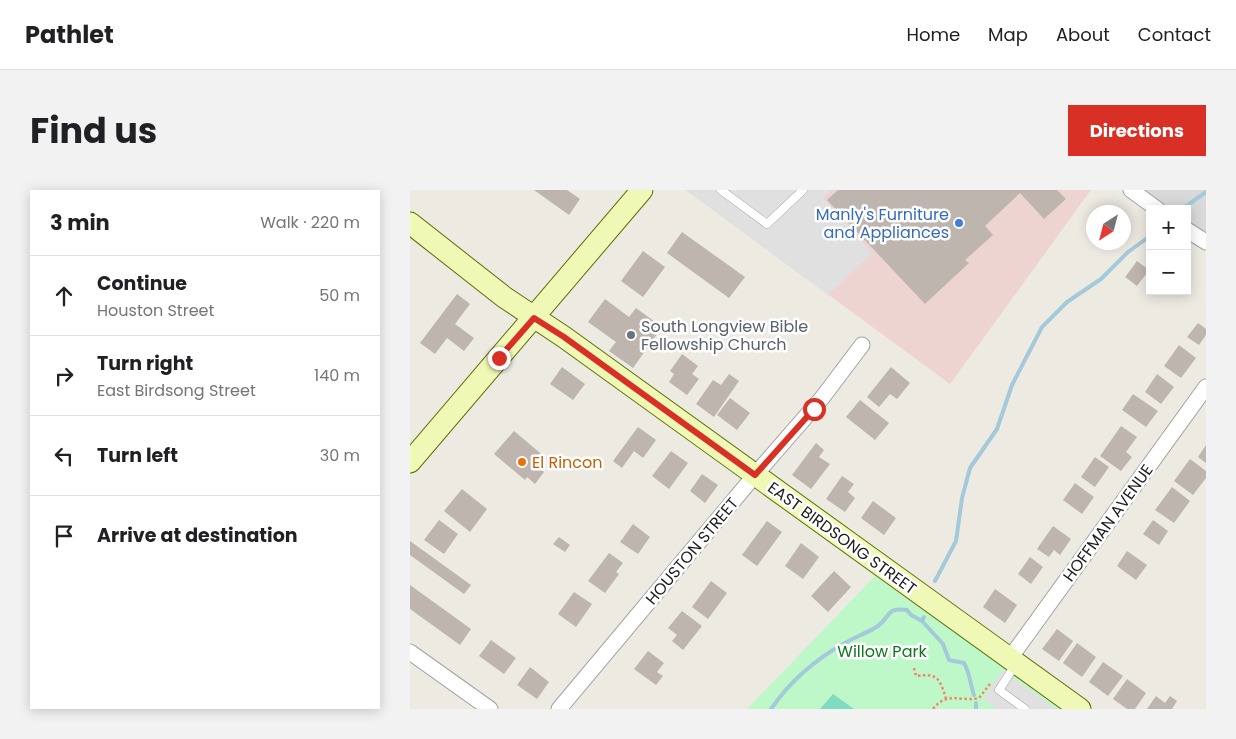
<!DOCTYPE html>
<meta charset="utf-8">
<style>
:root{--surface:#fff;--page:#f2f2f2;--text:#202124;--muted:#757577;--line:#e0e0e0;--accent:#d93025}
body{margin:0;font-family:Poppins,sans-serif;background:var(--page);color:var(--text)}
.controls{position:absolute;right:15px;top:15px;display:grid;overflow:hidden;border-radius:0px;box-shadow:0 2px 12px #0003}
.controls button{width:45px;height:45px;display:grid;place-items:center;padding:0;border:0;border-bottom:1px solid var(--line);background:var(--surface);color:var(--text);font:25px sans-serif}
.compass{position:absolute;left:676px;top:15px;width:45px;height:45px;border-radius:50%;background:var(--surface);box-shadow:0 2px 12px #0003;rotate:216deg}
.stop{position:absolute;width:15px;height:15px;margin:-11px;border:4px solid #d93025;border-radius:50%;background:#fff}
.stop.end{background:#d93025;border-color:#fff;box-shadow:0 1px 5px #0008}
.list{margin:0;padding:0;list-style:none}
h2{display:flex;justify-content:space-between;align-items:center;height:65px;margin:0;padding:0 20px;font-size:21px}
h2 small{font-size:16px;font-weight:400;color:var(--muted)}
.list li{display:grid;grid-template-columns:32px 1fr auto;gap:15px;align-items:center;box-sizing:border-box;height:80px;padding:0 20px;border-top:1px solid var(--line)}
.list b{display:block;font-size:19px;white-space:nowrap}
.list p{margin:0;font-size:16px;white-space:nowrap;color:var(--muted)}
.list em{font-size:16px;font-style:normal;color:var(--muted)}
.icon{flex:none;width:28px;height:28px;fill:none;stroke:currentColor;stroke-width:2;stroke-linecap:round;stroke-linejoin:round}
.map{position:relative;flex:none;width:796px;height:519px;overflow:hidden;border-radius:0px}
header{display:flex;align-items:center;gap:30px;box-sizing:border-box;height:70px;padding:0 25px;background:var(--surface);border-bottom:1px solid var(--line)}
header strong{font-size:24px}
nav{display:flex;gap:28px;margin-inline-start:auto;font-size:18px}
.intro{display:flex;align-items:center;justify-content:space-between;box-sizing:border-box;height:120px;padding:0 30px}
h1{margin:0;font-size:35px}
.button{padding:12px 22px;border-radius:0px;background:var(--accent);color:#fff;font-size:18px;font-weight:700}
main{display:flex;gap:30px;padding:0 30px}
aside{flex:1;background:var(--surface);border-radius:0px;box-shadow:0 2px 12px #0003}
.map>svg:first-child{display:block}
.residential{fill:#dad9d9}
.commercial{fill:#eed4d1}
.park{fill:#bef8c8}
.pitch{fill:#81dbc0}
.parking{fill:#e0e0e0}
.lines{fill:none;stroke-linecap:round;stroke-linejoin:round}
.stream{stroke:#a3c9da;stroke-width:4}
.building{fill:#beb6ae}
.lane-casing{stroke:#a3a3a3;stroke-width:9}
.street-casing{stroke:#a3a3a3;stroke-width:17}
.secondary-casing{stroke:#5b6f07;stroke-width:23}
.path{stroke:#f6846a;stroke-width:2.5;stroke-dasharray:2.5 2.5;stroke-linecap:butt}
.lane{stroke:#fff;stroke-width:8}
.street{stroke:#fff;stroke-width:15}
.secondary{stroke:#eff8b5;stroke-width:21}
.route{stroke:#d93025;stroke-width:6}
.shop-dot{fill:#3f7fe0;stroke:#fff;stroke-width:2}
.worship-dot{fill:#6b7280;stroke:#fff;stroke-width:2}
.food-dot{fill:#e8710a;stroke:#fff;stroke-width:2}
.labels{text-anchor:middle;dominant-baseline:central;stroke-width:5;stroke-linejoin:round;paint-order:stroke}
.shop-label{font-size:16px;fill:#366cbe;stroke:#fff;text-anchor:end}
.worship-label{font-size:16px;fill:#5b616d;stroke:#fff;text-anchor:start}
.food-label{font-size:16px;fill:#c56008;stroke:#fff;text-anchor:start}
.street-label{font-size:16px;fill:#1c1c1c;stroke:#fff}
.park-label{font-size:16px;fill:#0e761f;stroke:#fff}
</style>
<header>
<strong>Pathlet</strong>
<nav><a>Home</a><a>Map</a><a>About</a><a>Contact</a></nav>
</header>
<div class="intro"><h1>Find us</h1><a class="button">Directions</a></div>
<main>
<aside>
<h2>3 min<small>Walk · 220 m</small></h2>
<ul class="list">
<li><svg class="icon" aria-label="ahead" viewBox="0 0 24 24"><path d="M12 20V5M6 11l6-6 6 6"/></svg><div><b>Continue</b><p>Houston Street</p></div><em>50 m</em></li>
<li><svg class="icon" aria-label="right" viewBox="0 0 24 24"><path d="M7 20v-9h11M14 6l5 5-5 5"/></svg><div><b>Turn right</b><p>East Birdsong Street</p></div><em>140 m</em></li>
<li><svg class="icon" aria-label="left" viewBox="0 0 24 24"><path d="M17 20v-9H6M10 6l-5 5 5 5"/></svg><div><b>Turn left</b></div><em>30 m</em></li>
<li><svg class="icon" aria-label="arrive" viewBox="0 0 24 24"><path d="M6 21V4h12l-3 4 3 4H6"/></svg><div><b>Arrive at destination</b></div></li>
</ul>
</aside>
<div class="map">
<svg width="796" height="519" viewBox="0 0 796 519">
<rect width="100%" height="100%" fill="#edeae2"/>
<!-- residential -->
<polygon class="residential" points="729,0 796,0 796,44 777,32 777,19 756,19"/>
<!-- commercial -->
<polygon class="commercial" points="276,0 681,0 540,194"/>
<!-- park -->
<polygon class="park" points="465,386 651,518 650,519 337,519"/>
<!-- pitch -->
<polygon class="pitch" points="423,504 444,519 410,519"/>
<!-- parking -->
<g class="parking">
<polygon points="276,0 421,0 413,8 462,63 418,105"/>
<polygon points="592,480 647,519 587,519 573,509"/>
</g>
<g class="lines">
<!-- stream -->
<g class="stream">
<polyline points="772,19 796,2"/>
<polyline points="525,391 546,351 552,308 560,278 587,239 602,195 632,137 657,112 691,89 718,62 740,46"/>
<path d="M514,427L512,431L533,454L539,470L554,473C560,483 560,494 564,505"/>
<polyline points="566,513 566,519"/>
<path d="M361,519C381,490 404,470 435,453C443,448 464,440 469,435C481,426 476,417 497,420L501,425L512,431"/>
</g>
</g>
<!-- building -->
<g class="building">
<polygon points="124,0 157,0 170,9 159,25"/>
<polygon points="428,0 647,0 656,9 634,29 610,3 575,36 583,45 555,70 559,73 515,114 417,10"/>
<polygon points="272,42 335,87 319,108 257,63"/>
<polygon points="233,61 255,77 233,107 211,91"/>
<polygon points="727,71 739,80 727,96 715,87"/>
<polygon points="47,104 60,114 45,134 64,148 54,161 37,148 25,164 10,153"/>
<polygon points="195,109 219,127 226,118 252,137 223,178 199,161 206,152 178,132"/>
<polygon points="788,133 796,139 796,145 789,155 777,147"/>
<polygon points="769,155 786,168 771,188 754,176"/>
<polygon points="272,164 288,176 282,184 289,189 277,205 259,192 264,184 260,181"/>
<polygon points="152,177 175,194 163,210 140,194"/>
<polygon points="481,177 500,193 487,209 480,204 469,217 457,207"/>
<polygon points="319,184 329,191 304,227 286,214 303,190 311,195"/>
<polygon points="747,184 764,197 751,214 735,202"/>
<polygon points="723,204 748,221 736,237 712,220"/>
<polygon points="320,208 340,223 327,240 307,225"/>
<polygon points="450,210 479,233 465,250 436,227"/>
<polygon points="711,236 727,247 716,262 722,267 711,281 690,266"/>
<polygon points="228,237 246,250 233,268 224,261 212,278 203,271"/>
<polygon points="104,241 135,267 127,276 134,282 125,294 117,287 115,290 84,264"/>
<polygon points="406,253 414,260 409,267 420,274 401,299 382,285"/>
<polygon points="796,255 796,273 788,267"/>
<polygon points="261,261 278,273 259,299 242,286"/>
<polygon points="685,267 699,277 685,297 671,287"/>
<polygon points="780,269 796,281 796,288 783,305 764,291"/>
<polygon points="292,284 308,295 295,313 280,301"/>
<polygon points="432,286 444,294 438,302 445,308 435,322 416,309"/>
<polygon points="665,293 684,307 672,324 653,310"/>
<polygon points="762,297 780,311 764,333 745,320"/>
<polygon points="52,299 77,319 60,342 34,321"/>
<polygon points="463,311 486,328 474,345 451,328"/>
<polygon points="29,330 48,344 34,364 14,350"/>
<polygon points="743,330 758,341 749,355 733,344"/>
<polygon points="357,331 372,342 347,376 332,365"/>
<polygon points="223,334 240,347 228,364 210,352"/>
<polygon points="643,336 661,349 650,365 644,360 639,367 627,359"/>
<polygon points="149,347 160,355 155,362 143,354"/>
<polygon points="0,351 61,395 54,404 0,365"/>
<polygon points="391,353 409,367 393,389 375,376"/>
<polygon points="717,361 737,375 726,390 707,376"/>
<polygon points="199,363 213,373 206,382 209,384 195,403 178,391"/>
<polygon points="620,367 633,377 621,394 608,384"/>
<polygon points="424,381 441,397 418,422 401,406"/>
<polygon points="301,391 317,403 298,429 282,417"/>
<polygon points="0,395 61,439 50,455 0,419"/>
<polygon points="585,399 607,415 595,433 573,417"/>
<polygon points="164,402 182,414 166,437 148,424"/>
<polygon points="272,421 292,436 273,460 262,451 267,445 258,438"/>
<polygon points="647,439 663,451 649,471 632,459"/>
<polygon points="81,450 106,468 94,484 69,466"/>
<polygon points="667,453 686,467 672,487 653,473"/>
<polygon points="238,461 254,473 247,482 253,486 246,495 224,479"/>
<polygon points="693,472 713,486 698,506 679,492"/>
<polygon points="120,477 139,492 127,509 107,495"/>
<polygon points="717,489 736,503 725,519 717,519 703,509"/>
<polygon points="746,506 755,513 760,506 767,511 762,519 737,519"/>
</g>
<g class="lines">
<defs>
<g id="lane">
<polyline points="311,0 357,34 393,0"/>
<polyline points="606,474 589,500 615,519"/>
</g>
<g id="street">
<polyline points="721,0 747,19"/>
<polyline points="777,40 796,52"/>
<polyline points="0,462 80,519"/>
<polyline points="600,468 796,197"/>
<polyline points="149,519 345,285 412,208 452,155"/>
</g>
<g id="secondary">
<polyline points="0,33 94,107 154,147 670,519"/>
<polyline points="0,272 232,0"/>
</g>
</defs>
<!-- lane casing -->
<use href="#lane" class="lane-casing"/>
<!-- street casing -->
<use href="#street" class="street-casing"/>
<!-- secondary casing -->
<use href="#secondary" class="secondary-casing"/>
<!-- path -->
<g class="path">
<path d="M504,478L506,486C528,483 529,488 536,508"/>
<path d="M523,519C537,501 550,512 569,508L580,494"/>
</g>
<!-- lane -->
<use href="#lane" class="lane"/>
<!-- street -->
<use href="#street" class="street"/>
<!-- secondary -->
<use href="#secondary" class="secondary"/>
</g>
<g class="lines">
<!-- route -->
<polyline class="route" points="89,168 124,128 154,147 345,285 404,219"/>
</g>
<!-- markers -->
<circle class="shop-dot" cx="549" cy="33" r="5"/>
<circle class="worship-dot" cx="221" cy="145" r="5"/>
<circle class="food-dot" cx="112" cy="272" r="5"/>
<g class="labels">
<!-- shop labels -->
<g class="shop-label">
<text x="539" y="24">Manly's Furniture<tspan x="539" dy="18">and Appliances</tspan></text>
</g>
<!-- worship labels -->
<g class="worship-label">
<text x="231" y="136">South Longview Bible<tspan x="231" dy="18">Fellowship Church</tspan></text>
</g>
<!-- food labels -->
<g class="food-label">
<text x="122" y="272">El Rincon</text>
</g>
<!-- street labels -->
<g class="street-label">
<text transform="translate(698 333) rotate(-54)">HOFFMAN AVENUE</text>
<text transform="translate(432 348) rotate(36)">EAST BIRDSONG STREET</text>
<text transform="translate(282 361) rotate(-50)">HOUSTON STREET</text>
</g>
<!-- park labels -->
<g class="park-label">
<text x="472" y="461">Willow Park</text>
</g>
</g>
</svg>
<div class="controls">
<button>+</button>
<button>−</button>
</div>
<svg class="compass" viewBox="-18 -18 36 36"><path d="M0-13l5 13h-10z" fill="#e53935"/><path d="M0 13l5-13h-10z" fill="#757577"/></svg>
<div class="stop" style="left:404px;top:219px"></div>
<div class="stop end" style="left:89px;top:168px"></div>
</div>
</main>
